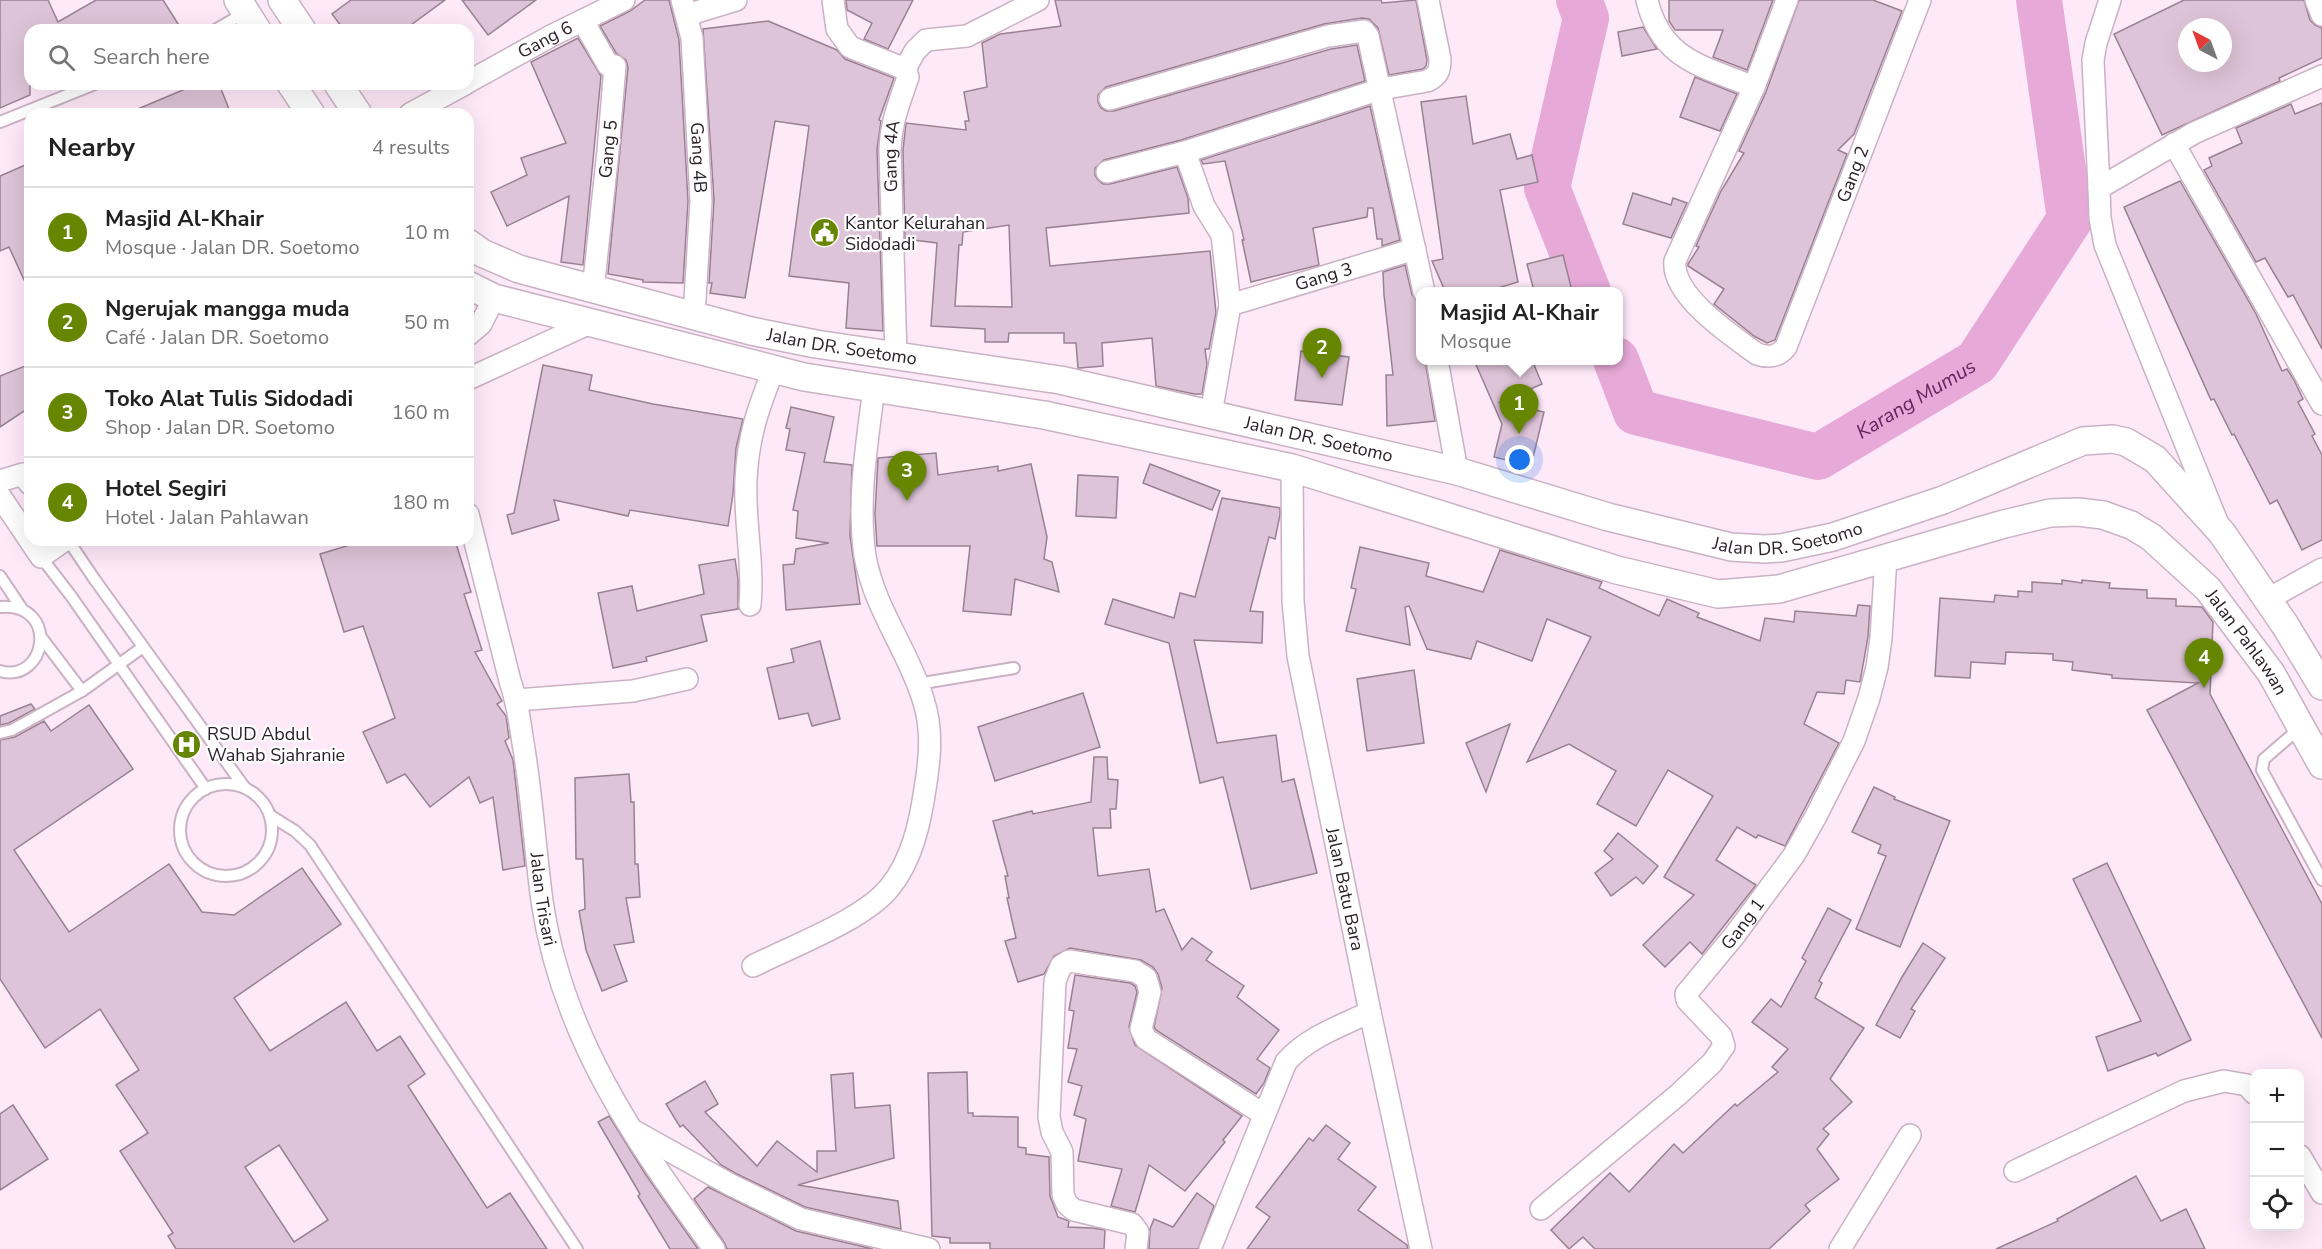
<!DOCTYPE html>
<meta charset="utf-8">
<style>
:root{--surface:#fff;--page:#f6f6f6;--text:#222;--muted:#767676;--line:#e0e0e0;--accent:#668600}
body{margin:0;font-family:"Nunito Sans",sans-serif;background:var(--page);color:var(--text)}
.controls{position:absolute;right:18px;bottom:18px;display:grid;overflow:hidden;border-radius:12px;box-shadow:0 6px 24px #0002}
.controls button{width:54px;height:54px;display:grid;place-items:center;padding:0;border:0;border-bottom:2px solid var(--line);background:var(--surface);color:var(--text);font:30px sans-serif}
.compass{position:absolute;left:2178px;top:18px;width:54px;height:54px;border-radius:50%;background:var(--surface);box-shadow:0 6px 24px #0002;rotate:319deg}
.you{position:absolute;left:1520px;top:460px;width:21px;height:21px;margin:-15px;border:4px solid #fff;border-radius:50%;background:#1a73e8;box-shadow:0 0 0 9px #1a73e833}
.badge{display:grid;place-items:center;width:39px;height:39px;border-radius:50%;background:var(--accent);color:#fff;font-size:20px;font-weight:700}
.pin{position:absolute;translate:-50% -50px;filter:drop-shadow(0 2px 3px #0008)}
.pin::after{content:'';position:absolute;top:32px;width:21px;height:18px;background:inherit;clip-path:polygon(0 0,100% 0,50% 100%)}
.popup{position:absolute;left:1416px;top:287px;width:207px;height:78px;box-sizing:border-box;display:grid;place-content:center;border-radius:12px;background:var(--surface);filter:drop-shadow(0 2px 4px #0005);font-size:20px;white-space:nowrap;color:var(--muted)}
.popup b{font-size:22px;color:var(--text)}
.popup::after{content:'';position:absolute;left:50%;top:100%;margin-left:-12px;border:12px solid transparent;border-top-color:var(--surface)}
.list{margin:0;padding:0;list-style:none}
h2{display:flex;justify-content:space-between;align-items:center;height:78px;margin:0;padding:0 24px;font-size:26px}
h2 small{font-size:20px;font-weight:400;color:var(--muted)}
.list li{display:grid;grid-template-columns:39px 1fr auto;gap:18px;align-items:center;box-sizing:border-box;height:90px;padding:0 24px;border-top:2px solid var(--line)}
.list b{display:block;font-size:22px;white-space:nowrap}
.list p{margin:0;font-size:20px;white-space:nowrap;color:var(--muted)}
.list em{font-size:20px;font-style:normal;color:var(--muted)}
.icon{flex:none;width:33px;height:33px;fill:none;stroke:currentColor;stroke-width:2;stroke-linecap:round;stroke-linejoin:round}
.map{position:relative;flex:none;width:2322px;height:1249px;overflow:hidden}
.search{position:absolute;background:var(--surface);box-shadow:0 6px 24px #0002;left:24px;top:24px;width:450px;height:66px;display:flex;align-items:center;gap:15px;box-sizing:border-box;padding:0 21px;border-radius:18px;color:var(--muted);font-size:22px}
.panel{position:absolute;background:var(--surface);box-shadow:0 6px 24px #0002;left:24px;top:108px;width:450px;height:438px;border-radius:18px}
.map>svg:first-child{display:block}
.lines{fill:none;stroke-linecap:round;stroke-linejoin:round}
.river{stroke:#e6a9d8;stroke-width:46}
.building{fill:#dec4d8;stroke:#998193;stroke-width:1.5;fill-rule:evenodd}
.service-casing{stroke:#cbb1c4;stroke-width:14}
.minor-casing{stroke:#cbb1c4;stroke-width:24}
.tertiary-casing{stroke:#cbb1c4;stroke-width:30}
.service{stroke:#fff;stroke-width:10}
.minor{stroke:#fff;stroke-width:21}
.tertiary{stroke:#fff;stroke-width:27}
.labels{text-anchor:middle;dominant-baseline:central;stroke-width:4.5;stroke-linejoin:round;paint-order:stroke}
.street-label{font-size:18px;fill:#2b2128;stroke:#fff}
.poi-label{font-size:18px;fill:#2b2128;stroke:#fff;text-anchor:start}
.water-label{font-size:20px;font-style:italic;fill:#68225d;stroke:#fff}
</style>
<div class="map">
<svg width="2322" height="1249" viewBox="0 0 2322 1249">
<rect width="100%" height="100%" fill="#fee9f9"/>
<g class="lines">
<!-- river -->
<g class="river">
<polyline points="1579,0 1586,18 1547,188 1588,292"/>
<path id="s1" d="M1616,360L1636,412L1818,457L1977,362L2070,219L2039,0"/>
</g>
</g>
<!-- building -->
<g class="building">
<polygon points="0,0 48,0 58,22 96,0 163,0 182,30 30,30 30,95 0,108"/>
<polygon points="351,0 445,0 404,30 344,30 332,14"/>
<polygon points="462,0 536,0 488,35"/>
<polygon points="645,0 669,0 679,40 688,201 683,283 643,282 643,280 608,274 628,67 626,60 616,53 600,26 630,11"/>
<polygon points="846,0 913,0 888,49 864,39 872,23 847,10"/>
<path d="M1055,0H1381L1382,3L1416,0L1427,60L1426,66L1423,69L1389,75L1378,28L1369,19L1362,18L1324,24L1106,87L1098,95V102L1101,108L1106,111H1114L1331,49L1357,45L1365,81L1181,140L1104,160L1095,168V175L1098,180L1103,184H1110L1177,167L1188,198L1189,213L1046,228L1050,266L1210,251L1216,313L1209,349H1205L1207,364L1202,394H1194L1156,386L1152,338L1102,343L1103,366L1080,368H1078L1076,343H1064V333H1009L1008,342H985V329L931,326L937,243L905,239L903,150L906,123L966,130L965,121H969L964,92L987,87L982,43L1000,34L1061,26ZM1009,225L1012,307L955,306L959,245H962L963,232Z"/>
<polygon points="1669,0 1773,0 1747,70 1713,57 1723,30 1675,30 1669,21"/>
<polygon points="1799,0 1873,0 1902,11 1854,134 1838,150 1847,154 1775,340 1767,343 1754,336 1714,304 1724,289 1688,266 1688,264 1699,247 1696,246 1721,191 1744,153 1739,151 1766,92"/>
<path d="M2184,0H2304L2310,20L2315,25L2322,28V58L2279,78L2280,81L2162,135L2114,34ZM2187,27H2223V63H2187Z"/>
<polygon points="768,21 837,50 845,59 894,78 879,120 881,121 877,149 883,331 846,328 849,283 789,276 809,126 775,121 745,298 710,293 712,283 709,283 714,200 703,29"/>
<polygon points="1643,27 1657,49 1622,56 1618,32"/>
<polygon points="578,38 601,76 583,265 561,262 569,196 507,226 491,192 527,175 521,158 566,143 531,62"/>
<polygon points="1695,77 1737,94 1720,131 1680,117"/>
<polygon points="197,84 219,84 231,114 126,114"/>
<polygon points="1466,96 1473,144 1510,134 1517,159 1532,155 1538,182 1500,190 1518,282 1488,291 1445,291 1432,261 1443,259 1421,102"/>
<polygon points="2322,103 2322,349 2293,295 2288,297 2265,258 2256,262 2204,170 2212,166 2209,158 2242,143 2236,128 2291,104 2295,114"/>
<polygon points="1370,106 1400,240 1382,246 1382,239 1377,239 1373,208 1368,208 1367,217 1313,228 1319,265 1251,282 1242,240 1244,240 1225,161 1203,164 1201,160"/>
<polygon points="30,163 30,293 9,247 0,251 0,176"/>
<polygon points="2180,181 2256,314 2282,371 2287,369 2294,380 2303,399 2298,402 2315,434 2312,436 2322,455 2322,540 2302,550 2277,500 2270,504 2234,434 2232,435 2214,399 2211,400 2124,207"/>
<polygon points="1633,193 1671,205 1673,198 1687,203 1671,238 1623,224"/>
<polygon points="1563,255 1572,291 1534,291 1527,264"/>
<polygon points="1405,265 1412,295 1420,304 1420,360 1425,360 1435,421 1387,426 1386,375 1393,375 1384,295 1383,272"/>
<polygon points="1301,351 1349,357 1342,405 1295,400"/>
<polygon points="1474,360 1532,360 1542,384 1500,402 1544,412 1531,466 1494,457 1502,424"/>
<polygon points="30,364 30,407 0,427 0,376"/>
<polygon points="543,365 592,375 589,390 653,404 743,419 736,448 733,494 728,526 630,510 628,516 554,500 559,520 512,534 507,515 514,513"/>
<polygon points="791,407 834,417 824,462 852,465 850,536 860,604 786,610 783,565 794,564 796,549 829,543 796,538 798,511 793,510 805,453 786,450 790,429 786,428"/>
<polygon points="936,453 938,475 998,466 998,471 1031,464 1047,537 1044,559 1052,562 1059,592 1015,579 1011,615 963,611 970,546 877,546 875,514 878,458"/>
<polygon points="1150,464 1220,491 1212,510 1143,483"/>
<polygon points="1078,475 1118,477 1116,518 1076,516"/>
<polygon points="1222,498 1280,508 1280,515 1275,539 1269,537 1250,611 1263,612 1262,643 1194,640 1217,743 1276,735 1282,782 1294,779 1317,873 1251,889 1223,777 1200,783 1169,643 1105,624 1113,599 1174,618 1180,593 1195,597"/>
<polygon points="366,540 455,540 471,592 464,594 482,650 475,652 502,701 497,704 506,716 509,738 505,741 513,760 525,866 503,870 493,797 480,803 469,777 430,807 405,774 387,783 363,732 395,718 363,626 344,632 320,554"/>
<polygon points="1360,547 1429,563 1426,576 1483,592 1500,550 1602,582 1599,588 1659,616 1667,599 1699,613 1697,617 1760,641 1765,618 1794,622 1795,611 1856,616 1858,605 1870,606 1868,637 1860,682 1846,680 1844,694 1817,692 1804,724 1839,743 1785,846 1758,835 1756,838 1737,827 1716,860 1756,885 1702,954 1690,942 1665,967 1643,945 1694,895 1664,877 1713,796 1668,770 1636,826 1597,804 1616,771 1569,744 1527,762 1591,637 1547,619 1532,661 1477,641 1471,659 1427,649 1409,606 1405,607 1410,645 1346,631 1356,589 1351,588"/>
<polygon points="735,559 738,579 738,609 701,615 707,641 646,657 647,661 613,668 598,593 632,586 637,611 704,594 699,565"/>
<polygon points="2062,580 2082,583 2082,580 2110,583 2109,588 2147,590 2147,598 2176,599 2176,606 2202,607 2213,622 2210,694 2322,904 2322,1038 2147,710 2198,683 2112,678 2112,675 2072,670 2073,662 2053,660 2053,654 2006,652 2005,664 1971,662 1970,678 1935,676 1940,598 1994,602 1995,595 2018,597 2018,591 2032,592 2032,582 2062,584"/>
<polygon points="820,641 840,719 812,726 808,713 779,719 767,668 794,662 791,649"/>
<polygon points="1414,670 1424,743 1367,751 1357,679"/>
<polygon points="1083,693 1100,747 995,781 978,727"/>
<polygon points="31,704 35,709 9,723 0,725 0,716"/>
<path d="M89,705L133,769L14,850L69,932L169,864L202,912L234,915L302,868L341,924L234,998L270,1051L346,1002L377,1051L400,1036L425,1074L408,1086L487,1208L510,1193L547,1249H176L168,1236L173,1233L120,1151L148,1133L116,1085L139,1070L100,1009L45,1048L0,979V740L15,737L44,721L51,731ZM279,1145L328,1220L294,1242L245,1167Z"/>
<polygon points="1510,724 1486,792 1466,743"/>
<polygon points="1094,757 1107,757 1108,779 1118,780 1116,809 1110,809 1111,828 1093,828 1098,876 1149,869 1156,912 1164,909 1182,950 1192,938 1212,952 1206,960 1244,986 1237,997 1279,1030 1257,1059 1270,1068 1264,1083 1256,1094 1156,1030 1154,1027 1162,988 1158,974 1153,967 1141,960 1070,948 1054,956 1044,974 1018,982 1005,941 1016,938 1007,898 1009,898 1005,876 1008,876 993,821 1032,811 1033,814 1091,802"/>
<polygon points="629,774 631,802 634,802 635,864 638,864 640,897 626,898 634,942 614,945 627,981 602,991 586,950 579,911 585,909 583,859 576,859 575,778"/>
<polygon points="1874,787 1895,797 1894,799 1950,821 1900,947 1856,929 1886,856 1878,853 1881,845 1852,832"/>
<polygon points="1618,833 1658,866 1643,884 1636,877 1611,896 1595,873 1613,859 1604,851"/>
<polygon points="2107,863 2191,1040 2158,1056 2156,1053 2108,1071 2096,1037 2141,1021 2073,879"/>
<polygon points="1828,908 1851,920 1819,981 1822,983 1815,998 1864,1028 1830,1079 1852,1102 1823,1129 1829,1134 1817,1149 1839,1179 1805,1205 1810,1211 1769,1249 1595,1249 1583,1237 1569,1249 1551,1230 1610,1173 1629,1192 1674,1144 1683,1153 1735,1104 1737,1106 1778,1072 1772,1067 1788,1049 1752,1022 1771,999 1781,1007 1806,961 1802,958"/>
<polygon points="1923,943 1945,958 1911,1009 1915,1011 1900,1038 1876,1025 1902,977"/>
<polygon points="1075,975 1130,983 1135,986 1137,992 1129,1027 1135,1045 1242,1116 1223,1140 1225,1142 1185,1191 1149,1165 1135,1212 1111,1206 1122,1169 1078,1161 1086,1119 1074,1115 1082,1086 1068,1082 1077,1049 1068,1048 1074,1011 1069,1010"/>
<polygon points="967,1072 968,1113 973,1113 973,1116 1018,1117 1018,1147 1026,1148 1026,1154 1049,1157 1050,1196 1058,1217 1069,1221 1068,1227 1092,1228 1105,1230 1104,1249 990,1249 990,1243 950,1243 950,1238 932,1236 928,1073"/>
<polygon points="853,1073 855,1108 890,1105 894,1158 798,1185 898,1201 901,1229 805,1207 737,1174 721,1165 683,1125 680,1127 666,1104 705,1081 718,1104 705,1112 757,1166 777,1141 817,1172 817,1151 836,1151 831,1075"/>
<polygon points="13,1105 48,1159 0,1190 0,1114"/>
<polygon points="609,1116 646,1175 698,1249 670,1249 638,1196 640,1194 598,1122"/>
<polygon points="1326,1125 1350,1143 1338,1159 1376,1187 1358,1210 1407,1245 1408,1249 1247,1249 1270,1217 1256,1207 1309,1138 1313,1141"/>
<polygon points="2136,1176 2161,1221 2186,1209 2205,1249 1996,1249 2058,1221 2057,1219"/>
<polygon points="708,1187 796,1231 873,1249 727,1249 724,1242 694,1199"/>
<polygon points="1197,1193 1214,1206 1198,1249 1149,1249 1150,1229 1154,1219 1173,1227"/>
</g>
<g class="lines">
<defs>
<g id="service">
<polyline points="215,30 246,12"/>
<polyline points="0,122 95,84"/>
<polyline points="68,540 95,580 245,788"/>
<polyline points="41,557 71,596 206,789"/>
<polyline points="0,576 22,609"/>
<path d="M0,607C60,602 47,684 0,671"/>
<polyline points="41,637 82,691"/>
<polyline points="917,684 1014,668"/>
<polyline points="2301,727 2264,759 2262,770 2322,880"/>
<polyline points="0,733 12,730 82,691 143,647"/>
<circle cx="226" cy="830" r="46"/>
<polyline points="271,816 295,831 310,845 577,1249"/>
</g>
<g id="minor">
<path id="s2" d="M682,0L692,38L701,201L694,316"/>
<polyline points="833,0 837,29 850,47 905,69"/>
<path d="M1647,0C1661,60 1703,66 1754,87"/>
<path id="s3" d="M1787,0L1754,87L1675,261C1671,295 1732,336 1757,354C1769,358 1778,357 1786,347L1920,0"/>
<polyline points="2316,0 2322,15"/>
<polyline points="687,15 736,0"/>
<polyline points="583,21 608,65 615,66 608,151 593,290"/>
<polyline points="905,69 915,51 926,40 967,36 1038,0"/>
<path id="s4" d="M468,82L551,36L624,0"/>
<polyline points="1110,99 1328,36 1364,31 1368,36 1424,292"/>
<polyline points="410,114 465,84"/>
<polyline points="2174,144 2322,404"/>
<polyline points="1185,152 1204,206 1222,235 1230,305 1211,414"/>
<path d="M1107,172L1185,152L1381,89L1427,81C1438,76 1440,71 1440,59L1428,0"/>
<polyline points="2099,188 2093,60 2096,43 2110,0"/>
<path id="s5" d="M1230,305L1415,249"/>
<polyline points="468,335 481,324 494,298"/>
<path id="s6" d="M896,356L890,150C891,121 899,104 908,77L905,69"/>
<polyline points="1437,360 1457,471"/>
<polyline points="468,379 592,322"/>
<polyline points="0,481 23,474 30,484"/>
<polyline points="0,496 41,557 65,540"/>
<path id="s7" d="M468,514L510,681C517,701 520,722 523,743C532,796 535,849 542,901C562,1037 635,1141 714,1249"/>
<polyline points="2218,524 2105,245 2100,218 2099,188 2194,133 2322,76"/>
<polyline points="2268,599 2322,569"/>
<path d="M750,605C754,563 744,522 746,480C748,436 758,409 774,368"/>
<polyline points="517,700 633,691 687,679"/>
<path d="M753,966C792,946 864,920 890,887C912,860 920,823 925,789C930,759 933,729 923,699C908,650 874,608 865,556C857,501 867,443 874,388"/>
<polyline points="1370,1012 1421,1249"/>
<polyline points="634,1131 731,1185 801,1219 929,1249"/>
<polyline points="2300,1156 2322,1193"/>
<polyline points="2015,1171 2184,1091 2224,1081 2247,1085 2254,1093"/>
<path id="s8" d="M1541,1209L1679,1094L1712,1063L1724,1046L1721,1036L1687,1000L1686,994L1734,936L1794,855L1816,816L1854,741L1869,698L1877,667L1881,638L1886,557"/>
<polyline points="1136,1249 1138,1232 1132,1224 1074,1210 1067,1204 1063,1195 1062,1152 1052,1132 1049,1117 1055,981 1061,966 1069,961 1135,971 1146,978 1150,992 1141,1029 1146,1039 1263,1114"/>
<path d="M1210,1249L1286,1062C1308,1037 1341,1026 1370,1012L1298,656L1293,601L1292,468"/>
<polyline points="1840,1249 1910,1135"/>
</g>
<g id="tertiary">
<polyline points="238,0 257,30"/>
<polyline points="282,0 302,30"/>
<polyline points="291,84 311,114"/>
<polyline points="338,84 358,114"/>
<path id="s9" d="M468,243L482,253L519,269L751,331L816,344L1060,380L1148,400L1457,471L1608,517L1731,547L1764,549L1781,548L1833,537L1943,500L2083,441L2113,439L2126,442L2155,459L2222,533L2285,625L2322,686"/>
<path id="s10" d="M468,285L494,298L804,377L1044,415L1292,468L1617,570L1718,594L1779,589L2004,524L2050,513L2078,512L2103,515L2131,525L2151,537L2208,589L2271,673L2322,765"/>
</g>
</defs>
<!-- service casing -->
<use href="#service" class="service-casing"/>
<!-- minor casing -->
<use href="#minor" class="minor-casing"/>
<!-- tertiary casing -->
<use href="#tertiary" class="tertiary-casing"/>
<!-- service -->
<use href="#service" class="service"/>
<!-- minor -->
<use href="#minor" class="minor"/>
<!-- tertiary -->
<use href="#tertiary" class="tertiary"/>
</g>
<!-- icons -->
<defs>
<symbol id="civic-disc" viewBox="-11 -11 22 22"><circle r="9.5" fill="#668600" stroke="#fff"/><path d="M-.6-6.5H3V-4.5H.6V-3L4-1V1h2V6H-6V1h2V-1L-.6-3ZM-1.2 2.5V6h2.4V2.5Z" fill="#fff"/></symbol>
<symbol id="hospital-disc" viewBox="-11 -11 22 22"><circle r="9.5" fill="#668600" stroke="#fff"/><path d="M-5-5h3v3.5h4V-5h3V5h-3V1.5h-4V5h-3Z" fill="#fff"/></symbol>
</defs>
<g fill-rule="evenodd">
<use href="#civic-disc" x="808" y="216" width="33" height="33"/>
<use href="#hospital-disc" x="170" y="728" width="33" height="33"/>
</g>
<g class="labels">
<!-- street labels -->
<g class="street-label">
<text stroke="none"><textPath href="#s4" startOffset="88">Gang 6</textPath></text>
<text transform="translate(608 149) rotate(-84)">Gang 5</text>
<text stroke="none"><textPath href="#s2" startOffset="159">Gang 4B</textPath></text>
<text stroke="none"><textPath href="#s6" startOffset="200">Gang 4A</textPath></text>
<text stroke="none"><textPath href="#s3" startOffset="630">Gang 2</textPath></text>
<text stroke="none"><textPath href="#s5" startOffset="98">Gang 3</textPath></text>
<text stroke="none"><textPath href="#s9" startOffset="390">Jalan DR. Soetomo</textPath></text>
<text stroke="none"><textPath href="#s9" startOffset="876">Jalan DR. Soetomo</textPath></text>
<text stroke="none"><textPath href="#s9" startOffset="1360">Jalan DR. Soetomo</textPath></text>
<text stroke="none"><textPath href="#s10" startOffset="1882">Jalan Pahlawan</textPath></text>
<text transform="translate(1345 889) rotate(78)">Jalan Batu Bara</text>
<text stroke="none"><textPath href="#s7" startOffset="393">Jalan Trisari</textPath></text>
<text stroke="none"><textPath href="#s8" startOffset="402">Gang 1</textPath></text>
</g>
<!-- poi labels -->
<g class="poi-label">
<text x="845" y="223">Kantor Kelurahan<tspan x="845" dy="21">Sidodadi</tspan></text>
<text x="207" y="734">RSUD Abdul<tspan x="207" dy="21">Wahab Sjahranie</tspan></text>
</g>
<!-- water labels -->
<g class="water-label">
<text stroke="none"><textPath href="#s1" startOffset="357">Karang Mumus</textPath></text>
</g>
</g>
</svg>
<div class="controls">
<button>+</button>
<button>−</button>
<button><svg class="icon" aria-label="locate" viewBox="0 0 24 24"><circle cx="12" cy="12" r="6"/><path d="M12 2v4M12 18v4M2 12h4M18 12h4"/></svg></button>
</div>
<svg class="compass" viewBox="-18 -18 36 36"><path d="M0-13l5 13h-10z" fill="#e53935"/><path d="M0 13l5-13h-10z" fill="#767676"/></svg>
<div class="you"></div>
<div class="pin badge" style="left:1519px;top:434px">1</div>
<div class="popup"><b>Masjid Al-Khair</b>Mosque</div>
<div class="pin badge" style="left:1322px;top:378px">2</div>
<div class="pin badge" style="left:907px;top:501px">3</div>
<div class="pin badge" style="left:2204px;top:688px">4</div>
<div class="search"><svg class="icon" aria-label="search" viewBox="0 0 24 24"><circle cx="10" cy="10" r="6"/><path d="M15 15l6 6"/></svg>Search here</div>
<section class="panel">
<h2>Nearby<small>4 results</small></h2>
<ul class="list">
<li><span class="badge">1</span><div><b>Masjid Al-Khair</b><p>Mosque · Jalan DR. Soetomo</p></div><em>10 m</em></li>
<li><span class="badge">2</span><div><b>Ngerujak mangga muda</b><p>Café · Jalan DR. Soetomo</p></div><em>50 m</em></li>
<li><span class="badge">3</span><div><b>Toko Alat Tulis Sidodadi</b><p>Shop · Jalan DR. Soetomo</p></div><em>160 m</em></li>
<li><span class="badge">4</span><div><b>Hotel Segiri</b><p>Hotel · Jalan Pahlawan</p></div><em>180 m</em></li>
</ul>
</section>
</div>
